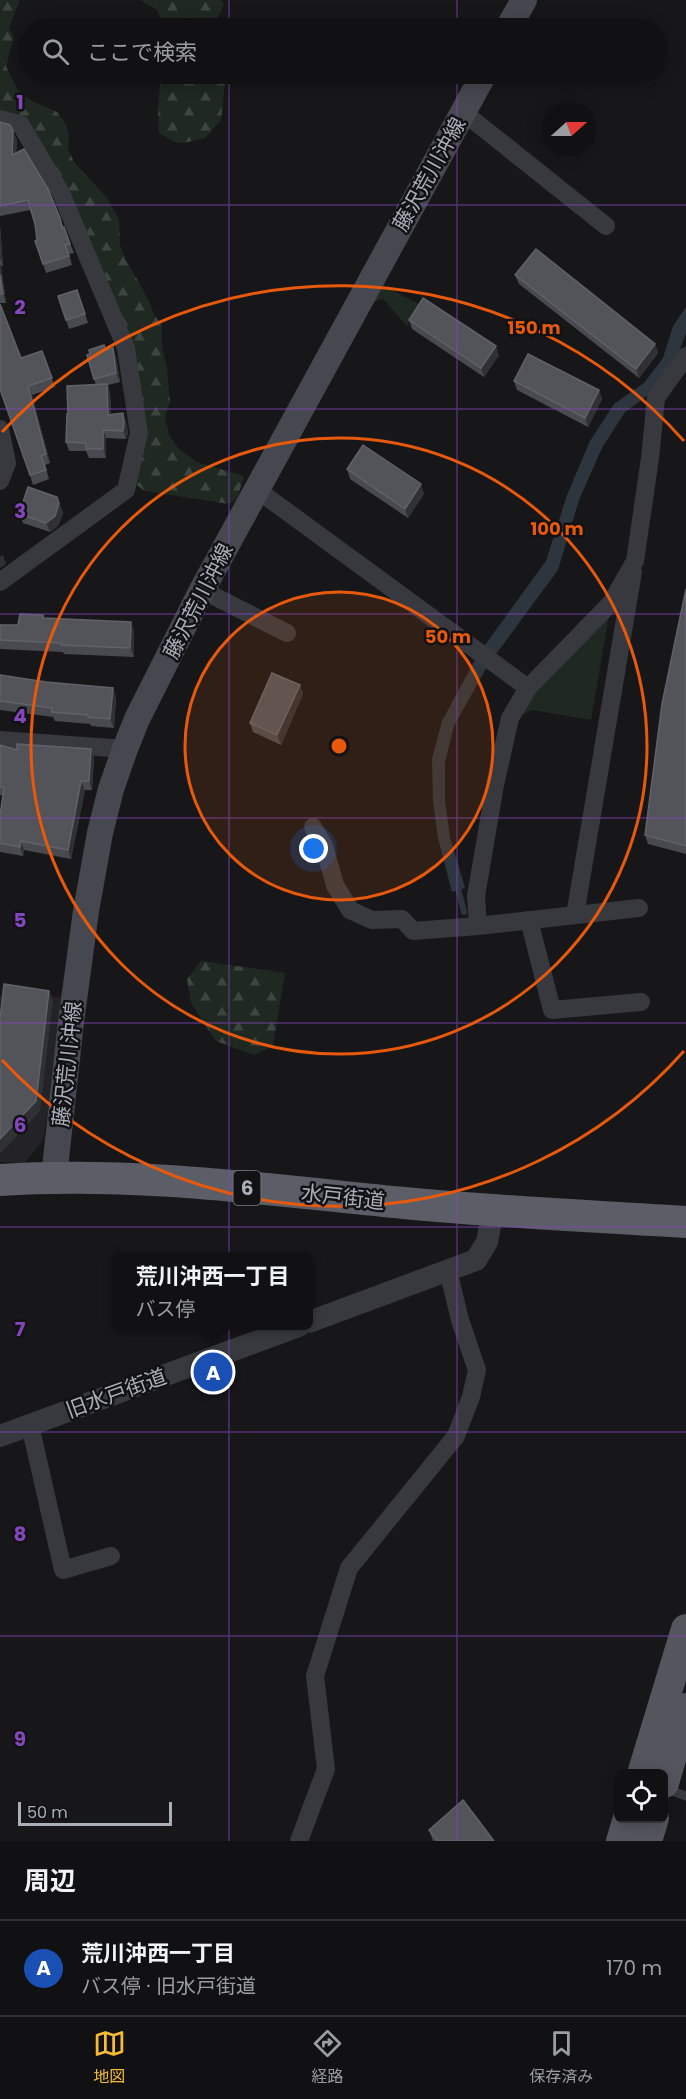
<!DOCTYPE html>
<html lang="ja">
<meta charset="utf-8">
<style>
:root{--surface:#111114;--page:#1a1a1d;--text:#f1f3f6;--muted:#9c9da0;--line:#303134;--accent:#f4bb35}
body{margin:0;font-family:Poppins,"Noto Sans JP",sans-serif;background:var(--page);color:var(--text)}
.controls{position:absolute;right:18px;bottom:18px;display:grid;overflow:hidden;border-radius:9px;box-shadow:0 3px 15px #0003}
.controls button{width:54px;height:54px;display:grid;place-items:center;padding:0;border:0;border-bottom:2px solid var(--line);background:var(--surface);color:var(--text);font:30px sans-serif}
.compass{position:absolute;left:542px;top:102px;width:54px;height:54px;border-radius:50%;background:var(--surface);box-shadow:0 3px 15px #0003;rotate:69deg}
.scale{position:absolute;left:18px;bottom:15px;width:154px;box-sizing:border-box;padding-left:6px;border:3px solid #a9aeb9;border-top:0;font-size:16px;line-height:21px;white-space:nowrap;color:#a9aeb9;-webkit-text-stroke:4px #121215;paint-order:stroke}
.you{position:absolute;left:314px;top:849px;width:21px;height:21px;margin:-15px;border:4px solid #fff;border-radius:50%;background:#1a73e8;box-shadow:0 0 0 9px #1a73e833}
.badge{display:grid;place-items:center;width:39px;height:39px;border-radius:50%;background:var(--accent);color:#fff;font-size:20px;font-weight:700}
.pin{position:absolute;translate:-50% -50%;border:3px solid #fff;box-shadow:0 2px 6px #0006}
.popup{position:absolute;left:112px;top:1252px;width:201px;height:78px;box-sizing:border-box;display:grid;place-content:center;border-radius:9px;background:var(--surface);filter:drop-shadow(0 2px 4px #0005);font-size:20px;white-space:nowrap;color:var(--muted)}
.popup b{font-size:22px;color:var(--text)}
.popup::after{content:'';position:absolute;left:50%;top:100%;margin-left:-12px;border:12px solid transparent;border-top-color:var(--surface)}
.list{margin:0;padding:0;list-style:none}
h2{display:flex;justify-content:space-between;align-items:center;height:78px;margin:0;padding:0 24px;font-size:26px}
h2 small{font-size:20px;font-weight:400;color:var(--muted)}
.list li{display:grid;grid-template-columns:39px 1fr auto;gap:18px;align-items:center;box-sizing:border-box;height:96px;padding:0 24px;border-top:2px solid var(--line)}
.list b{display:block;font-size:22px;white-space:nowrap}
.list p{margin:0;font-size:20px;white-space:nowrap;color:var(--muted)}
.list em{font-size:20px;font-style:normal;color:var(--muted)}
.icon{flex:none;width:33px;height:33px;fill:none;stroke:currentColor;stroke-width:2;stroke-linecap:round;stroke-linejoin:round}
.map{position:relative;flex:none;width:686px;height:1841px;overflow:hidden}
.search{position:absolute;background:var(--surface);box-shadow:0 3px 15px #0003;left:18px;right:18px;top:18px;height:66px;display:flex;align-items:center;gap:15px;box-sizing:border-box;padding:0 21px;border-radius:33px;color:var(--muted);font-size:22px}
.sheet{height:174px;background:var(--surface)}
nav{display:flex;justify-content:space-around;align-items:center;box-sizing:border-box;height:84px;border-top:2px solid var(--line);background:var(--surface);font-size:16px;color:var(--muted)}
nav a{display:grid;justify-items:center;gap:3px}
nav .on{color:var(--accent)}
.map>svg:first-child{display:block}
.built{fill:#232327}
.forest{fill:url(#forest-firs)}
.park{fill:#1f2821}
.water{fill:#2d363e}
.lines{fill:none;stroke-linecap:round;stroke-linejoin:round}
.stream{stroke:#2d363e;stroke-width:6}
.service{stroke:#38393f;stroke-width:9}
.minor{stroke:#38393f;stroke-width:18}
.tertiary{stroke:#38393f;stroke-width:22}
.secondary{stroke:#46484f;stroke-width:26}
.primary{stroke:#54565e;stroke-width:30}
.trunk{stroke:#5c5e67;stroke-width:32}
.wall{fill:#484a4f}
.shaded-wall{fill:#303135}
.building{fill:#53545a;stroke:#606269;stroke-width:1.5}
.grid{fill:none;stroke:#8446be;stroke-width:1.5;stroke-opacity:0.55}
.ring{fill:none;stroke:#e8590c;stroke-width:3}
.labels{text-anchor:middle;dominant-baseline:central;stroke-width:5;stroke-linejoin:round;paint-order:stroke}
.shield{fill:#121215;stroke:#7c7f88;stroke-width:1.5}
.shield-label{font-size:20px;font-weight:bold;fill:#a9aeb9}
.street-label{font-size:21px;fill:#a9aeb9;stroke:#121215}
.grid-label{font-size:20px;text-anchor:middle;font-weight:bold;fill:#8446be;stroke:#121215;stroke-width:5;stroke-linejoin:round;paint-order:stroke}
.centre{fill:#e8590c;stroke:#121215;stroke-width:3}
.ring-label{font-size:18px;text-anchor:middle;font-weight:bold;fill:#e8590c;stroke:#121215;stroke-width:5;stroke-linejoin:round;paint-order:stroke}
</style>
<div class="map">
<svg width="686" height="1841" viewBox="0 0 686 1841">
<defs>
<pattern id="forest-firs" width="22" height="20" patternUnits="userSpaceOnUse" patternTransform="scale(1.5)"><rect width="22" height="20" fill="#1f2821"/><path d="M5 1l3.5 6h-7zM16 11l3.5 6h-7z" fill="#3d453f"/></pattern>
</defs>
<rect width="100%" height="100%" fill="#17171a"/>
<!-- built -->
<polygon class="built" points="0,995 61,997 50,1100 43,1140 25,1163 0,1162"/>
<!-- forest -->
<g class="forest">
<polygon points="0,0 20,0 9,27 14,37 6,66 18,91 32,101 57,112 66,124 69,137 68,149 74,162 107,198 119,219 120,245 125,258 148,299 154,314 162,326 162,347 167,368 170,401 165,418 169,435 178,448 197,462 244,476 237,499 229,504 145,491 135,484 144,438 71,201 0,114"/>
<polygon points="140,0 221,0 224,5 217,19 219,28 165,28 157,10"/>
<polygon points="161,74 226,74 221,120 205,138 183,143 174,142 159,133 158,108"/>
<polygon points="201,961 285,973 273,1046 254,1055 216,1041 191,1003 187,979"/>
</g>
<!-- park -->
<g class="park">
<polygon points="374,281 421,305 407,326 383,299 364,305"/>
<polygon points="610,609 591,720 532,710 515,719 533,691"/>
</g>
<!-- water -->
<polygon class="water" points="686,307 686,333 673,367 655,390 625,412 602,448 579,500 558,570 488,665 454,726 445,762 445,801 450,837 465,888 452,892 438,838 433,801 432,759 442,721 477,656 546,561 567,495 590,441 614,404 644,383 663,358 673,326"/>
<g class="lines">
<!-- stream -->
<polyline class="stream" points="457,884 464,912"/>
<!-- service -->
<polyline class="service" points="666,1789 686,1796"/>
<!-- minor -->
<g class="minor">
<polyline points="463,112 606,226"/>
<polyline points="0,119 21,125 61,193 126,348 139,433 126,490 0,582"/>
<polyline points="0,429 7,463 0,481"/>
<polyline points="256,489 528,688"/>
<polyline points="202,590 287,633"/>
<polyline points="0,740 125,749"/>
<polyline points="313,827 324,846 335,885 350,910 372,920 402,919 413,931 478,926"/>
<polyline points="639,908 478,926 476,896 495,785 510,718 528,688 611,603 635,561 650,458 656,398 686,356"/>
<polyline points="575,915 633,572"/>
<polyline points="529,920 552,1010 641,1002"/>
<polyline points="30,1425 63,1570 111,1556"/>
<polyline points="299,1841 326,1769 315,1676 349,1568 456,1436 471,1397 477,1370 460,1320 448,1270"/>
</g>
<!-- tertiary -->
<g class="tertiary">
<polyline points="309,1322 476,1260 487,1242 493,1210"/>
<polyline points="0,1436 299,1326"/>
</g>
<!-- secondary -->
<g class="secondary">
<polyline points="508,28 524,0"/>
<polyline points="54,1177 71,1022 86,911 100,833 111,789 125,749 137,719 202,590 484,74"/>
</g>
<!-- primary -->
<g class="primary">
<polyline points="642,1774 686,1629"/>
<polyline points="664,1783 686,1708"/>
<polyline points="621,1841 628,1818"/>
<polyline points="647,1841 654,1818"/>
</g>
<!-- trunk -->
<path class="trunk" d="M0,1180C134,1171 271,1190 404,1203C498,1212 592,1216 686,1222"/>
</g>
<!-- wall -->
<g class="wall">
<polygon points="0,122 17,140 16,153 60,218 74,253 69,254 72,265 46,273 43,264 35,224 30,210 0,216"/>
<polygon points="0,226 3,266 1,266 6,303 0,303"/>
<polygon points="515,275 655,344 658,353 639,378 519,284"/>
<polygon points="77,290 88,323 69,329 58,296"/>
<polygon points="409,320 499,355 484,377 412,329"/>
<polygon points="106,350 116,357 120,382 108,385 110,393 111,414 123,413 126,422 128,433 126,439 106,438 106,458 89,458 86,451 69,451 66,442 68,414 96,385 94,379"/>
<polygon points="42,351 55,387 32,395 50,463 45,465 49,479 33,485 30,475 21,358"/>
<polygon points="514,381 599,390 602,399 588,427 517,390"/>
<polygon points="347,469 424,494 408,518 350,479"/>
<polygon points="57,497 63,513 58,526 50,532 23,523 19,514"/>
<polygon points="686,589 686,854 648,844 645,835"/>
<polygon points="43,615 45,618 134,631 134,657 64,654 63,652 0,649 0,625 18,625"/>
<polygon points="0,675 46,682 113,688 116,697 114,728 91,726 90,724 55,721 53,717 0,710"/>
<polygon points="300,685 303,694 281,745 253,732 250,723"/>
<polygon points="0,745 17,750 94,758 92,790 85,790 71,859 24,850 23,856 0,852 0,816 3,796 0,795"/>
<polygon points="429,1830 494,1841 433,1841"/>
</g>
<!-- shaded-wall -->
<g class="shaded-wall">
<polygon points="13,131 17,140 15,165 12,155"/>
<polygon points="0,226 3,266 0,258"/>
<polygon points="0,263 1,266 6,303 3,294 0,274"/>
<polygon points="655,344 658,353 639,378 636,369"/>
<polygon points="496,346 499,355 484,377 481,368"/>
<polygon points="113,348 116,357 120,382 116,373"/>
<polygon points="107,384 110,393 112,423 108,415"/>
<polygon points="28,386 32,395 50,463 46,454"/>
<polygon points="599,390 602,399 588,427 585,418"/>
<polygon points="123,413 126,422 128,433 126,439 123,431"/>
<polygon points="103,430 106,438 106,458 103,449"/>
<polygon points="421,484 424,494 408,518 405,509"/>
<polygon points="57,497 63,513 58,526 50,532 46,523"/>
<polygon points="3,555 6,564 0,568 0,557"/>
<polygon points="131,622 134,631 134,657 130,648"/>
<polygon points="300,685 303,694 281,745 277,735"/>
<polygon points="113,688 116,697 114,728 110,719"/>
<polygon points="91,749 94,758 92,790 89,781"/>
<polygon points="81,781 85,790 71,859 68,850"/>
<polygon points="21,841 24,850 23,856 20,847"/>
<polygon points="49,991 53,1001 40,1111 0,1154 0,1139"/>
</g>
<!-- building -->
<g class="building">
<polygon points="0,122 10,125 13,131 12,155 24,149 48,189 60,218 62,228 64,227 70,244 65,245 69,256 43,264 35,241 37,240 35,224 28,200 0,206"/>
<polygon points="536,249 655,344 636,369 515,275"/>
<polygon points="0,274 3,294 0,294"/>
<polygon points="77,290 85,314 66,320 58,296"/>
<polygon points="423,298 496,346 481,368 409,320"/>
<polygon points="0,304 21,358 42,351 52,378 28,386 46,454 41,456 46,470 30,475 0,389"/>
<polygon points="104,345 106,350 113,348 116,373 94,379 87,355 90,354 89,350"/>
<polygon points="528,354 599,390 585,418 514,381"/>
<polygon points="107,384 108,415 123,413 124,424 123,431 103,430 103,449 86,449 86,443 66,442 67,414 68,414 67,386"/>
<polygon points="363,445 421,484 405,509 347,469"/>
<polygon points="28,487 57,497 59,503 55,516 46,523 19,514"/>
<polygon points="686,589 686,846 645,835 662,704"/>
<polygon points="20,614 43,615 43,618 131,622 130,648 61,645 61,643 0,640 0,625 18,625"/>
<polygon points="272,673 300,685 277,735 250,723"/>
<polygon points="0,675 46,682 113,688 110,719 88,717 88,715 52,712 52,708 0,701"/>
<polygon points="17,744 91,749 89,781 81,781 68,850 21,841 20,847 0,843 0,816 4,788 0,787 0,745 17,750"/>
<polygon points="4,984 49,991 36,1101 0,1139 0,1019"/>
<polygon points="463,1800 494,1841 438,1841 429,1830"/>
</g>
<!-- grid -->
<path class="grid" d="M229,0V28M457,0V28M229,74V1841M457,74V1841M0,205H686M0,409H686M0,614H686M0,818H686M0,1023H686M0,1227H686M0,1432H686M0,1636H686"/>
<!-- distance rings -->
<circle cx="339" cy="746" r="154" fill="#e8590c" fill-opacity=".12"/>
<g class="ring">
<circle cx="339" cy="746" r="154"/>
<circle cx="339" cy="746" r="308"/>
<path d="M684 1051A461 461 0 0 1 2 1060M2 432A461 461 0 0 1 684 441"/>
</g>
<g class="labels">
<!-- shield labels -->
<rect class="shield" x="233.5" y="1171" width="27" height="34" rx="4.5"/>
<g class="shield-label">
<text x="247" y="1188">6</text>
</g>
<!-- street labels -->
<g class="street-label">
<text transform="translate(429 174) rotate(-61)">藤沢荒川沖線</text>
<text transform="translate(198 601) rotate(-63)">藤沢荒川沖線</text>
<text transform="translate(67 1064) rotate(-84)">藤沢荒川沖線</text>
<text transform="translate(343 1197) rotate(6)">水戸街道</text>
<text transform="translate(116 1393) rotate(-20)">旧水戸街道</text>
</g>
</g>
<g class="grid-label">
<text x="20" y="109">1</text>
<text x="20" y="314">2</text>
<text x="20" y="518">3</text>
<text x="20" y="723">4</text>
<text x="20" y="927">5</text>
<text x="20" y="1132">6</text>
<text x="20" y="1336">7</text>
<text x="20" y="1541">8</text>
<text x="20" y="1746">9</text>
</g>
<circle cx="339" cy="746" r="9" class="centre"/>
<g class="ring-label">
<text x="534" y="334">150 m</text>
<text x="557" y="535">100 m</text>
<text x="448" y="643">50 m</text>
</g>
</svg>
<div class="controls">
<button><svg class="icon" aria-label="locate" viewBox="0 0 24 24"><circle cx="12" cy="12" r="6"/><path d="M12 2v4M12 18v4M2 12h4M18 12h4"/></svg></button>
</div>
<svg class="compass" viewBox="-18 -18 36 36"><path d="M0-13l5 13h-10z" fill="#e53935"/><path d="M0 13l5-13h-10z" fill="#9c9da0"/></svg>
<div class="scale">50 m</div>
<div class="you"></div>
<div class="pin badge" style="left:213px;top:1372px;background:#1a4fb4">A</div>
<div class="popup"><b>荒川沖西一丁目</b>バス停</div>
<div class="search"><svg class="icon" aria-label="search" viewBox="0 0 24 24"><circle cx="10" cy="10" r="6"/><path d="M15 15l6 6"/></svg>ここで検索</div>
</div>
<section class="sheet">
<h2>周辺<small></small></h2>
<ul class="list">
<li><span class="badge" style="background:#1a4fb4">A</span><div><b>荒川沖西一丁目</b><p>バス停 · 旧水戸街道</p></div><em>170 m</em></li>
</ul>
</section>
<nav>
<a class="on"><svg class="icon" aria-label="map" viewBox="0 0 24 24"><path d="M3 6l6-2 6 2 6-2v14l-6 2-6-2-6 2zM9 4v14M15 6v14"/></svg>地図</a>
<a><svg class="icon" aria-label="directions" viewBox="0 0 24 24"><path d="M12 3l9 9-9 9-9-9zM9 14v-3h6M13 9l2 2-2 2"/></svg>経路</a>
<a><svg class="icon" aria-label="saved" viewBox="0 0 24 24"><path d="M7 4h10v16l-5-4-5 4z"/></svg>保存済み</a>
</nav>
